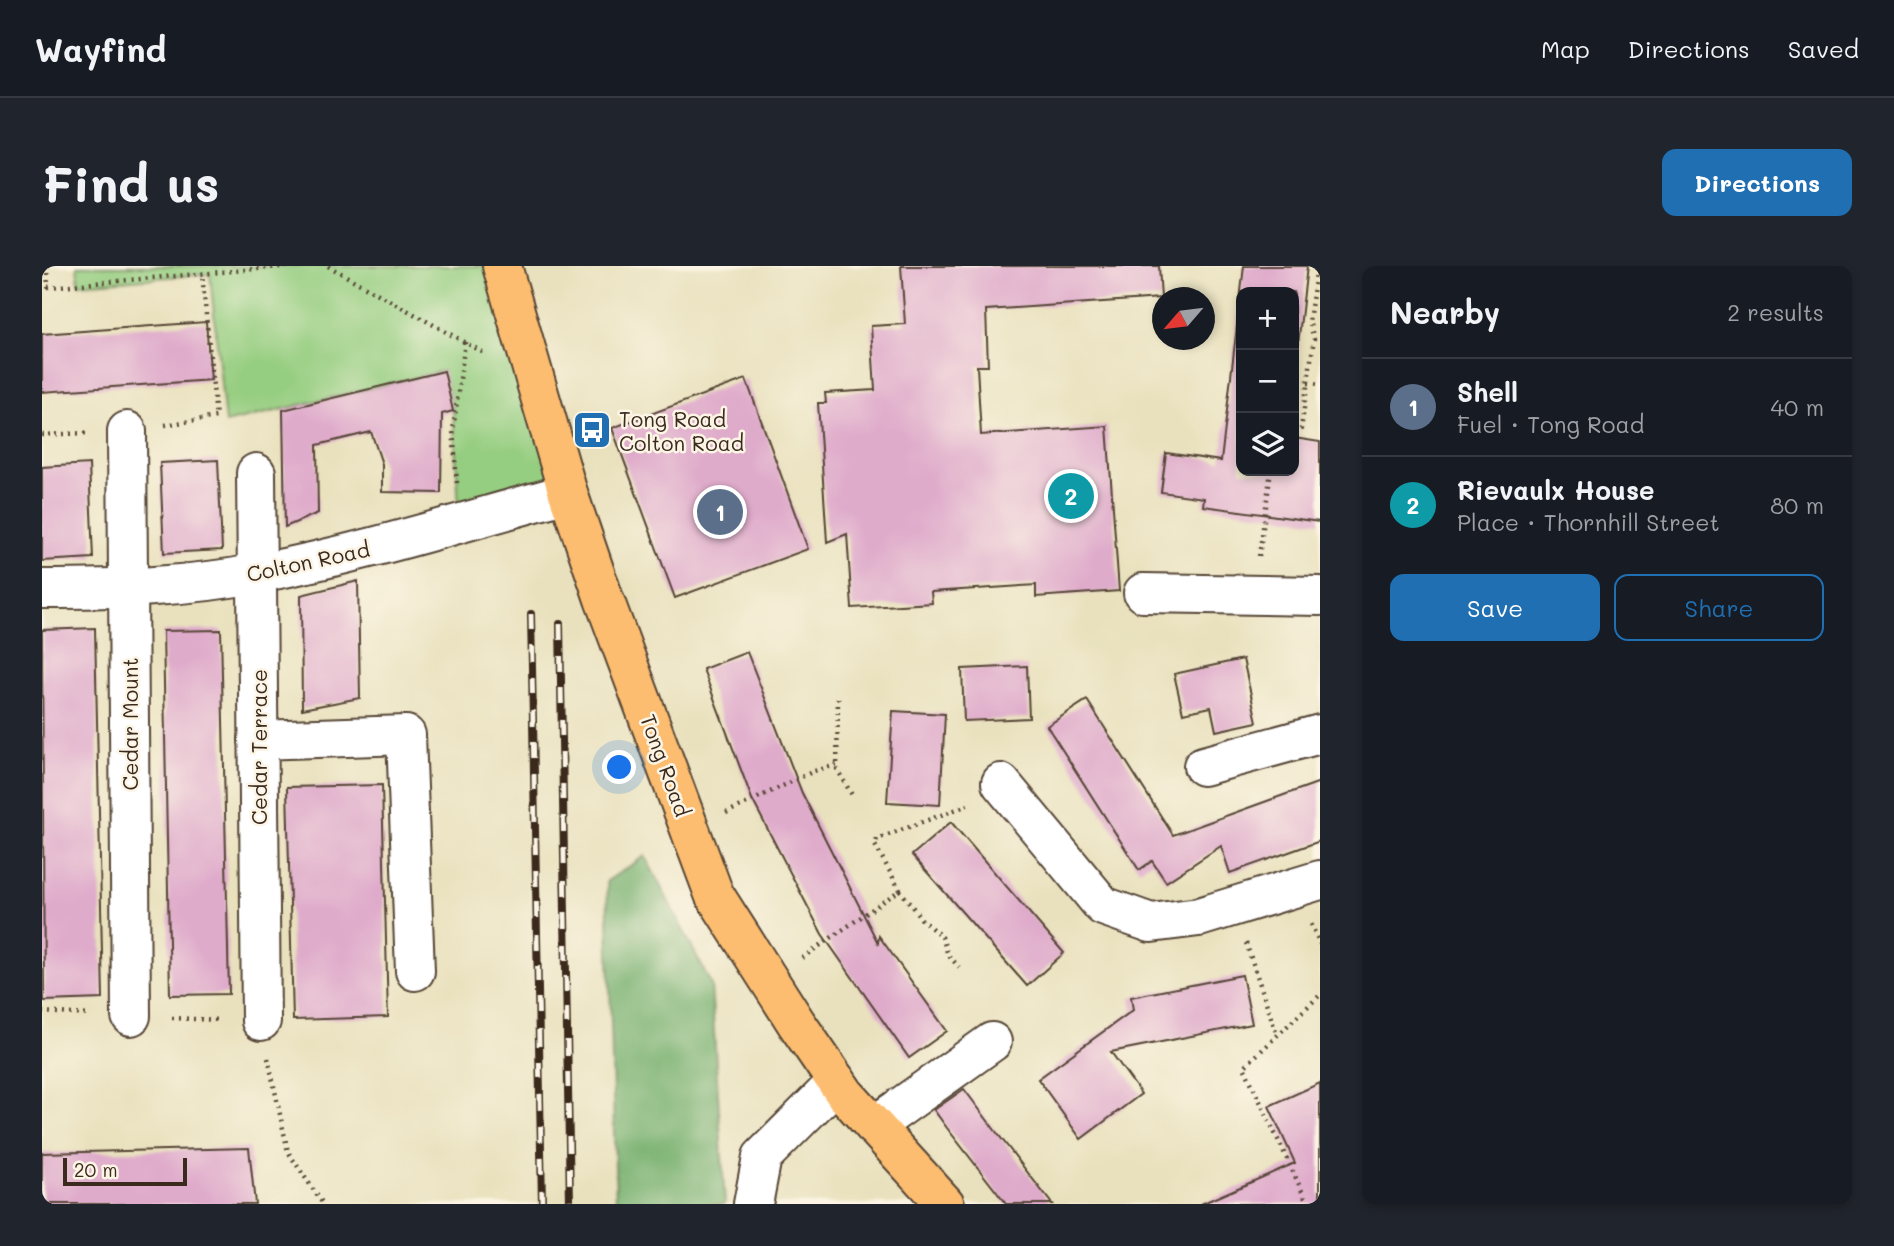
<!DOCTYPE html>
<meta charset="utf-8">
<style>
:root{--surface:#171b24;--page:#20242c;--text:#f1f3f6;--muted:#9ea1a6;--line:#363941;--accent:#1f6fb2}
body{margin:0;font-family:Mali,sans-serif;background:var(--page);color:var(--text)}
.controls{position:absolute;right:21px;top:21px;display:grid;overflow:hidden;border-radius:14px;box-shadow:0 4px 10px #0003}
.controls button{width:63px;height:63px;display:grid;place-items:center;padding:0;border:0;border-bottom:2px solid var(--line);background:var(--surface);color:var(--text);font:35px sans-serif}
.compass{position:absolute;left:1110px;top:21px;width:63px;height:63px;border-radius:50%;background:var(--surface);box-shadow:0 4px 10px #0003;rotate:242deg}
.scale{position:absolute;left:21px;bottom:18px;width:124px;box-sizing:border-box;padding-left:7px;border:4px solid #3b2a1e;border-top:0;font-size:19px;line-height:24px;white-space:nowrap;color:#3b2a1e;-webkit-text-stroke:5px #fcf5e5;paint-order:stroke}
.you{position:absolute;left:578px;top:502px;width:24px;height:24px;margin:-18px;border:5px solid #fff;border-radius:50%;background:#1a73e8;box-shadow:0 0 0 10px #1a73e833}
.badge{display:grid;place-items:center;width:46px;height:46px;border-radius:50%;background:var(--accent);color:#fff;font-size:23px;font-weight:700}
.pin{position:absolute;translate:-50% -50%;border:4px solid #fff;box-shadow:0 2px 7px #0006}
.list{margin:0;padding:0;list-style:none}
h2{display:flex;justify-content:space-between;align-items:center;height:91px;margin:0;padding:0 28px;font-size:30px}
h2 small{font-size:23px;font-weight:400;color:var(--muted)}
.list li{display:grid;grid-template-columns:46px 1fr auto;gap:21px;align-items:center;box-sizing:border-box;height:98px;padding:0 28px;border-top:2px solid var(--line)}
.list b{display:block;font-size:26px;white-space:nowrap}
.list p{margin:0;font-size:23px;white-space:nowrap;color:var(--muted)}
.list em{font-size:23px;font-style:normal;color:var(--muted)}
.actions{display:flex;gap:14px;padding:21px 28px}
.actions a{flex:1;padding:16px 0;border:2px solid var(--accent);border-radius:14px;text-align:center;font-size:24px;color:var(--accent)}
.actions .main{background:var(--accent);color:#fff}
.icon{flex:none;width:38px;height:38px;fill:none;stroke:currentColor;stroke-width:2;stroke-linecap:round;stroke-linejoin:round}
.map{position:relative;flex:none;width:1278px;height:938px;overflow:hidden;border-radius:14px}
header{display:flex;align-items:center;gap:42px;box-sizing:border-box;height:98px;padding:0 35px;background:var(--surface);border-bottom:2px solid var(--line)}
header strong{font-size:33px}
nav{display:flex;gap:38px;margin-inline-start:auto;font-size:24px}
.intro{display:flex;align-items:center;justify-content:space-between;box-sizing:border-box;height:168px;padding:0 42px}
h1{margin:0;font-size:49px}
.button{padding:18px 32px;border-radius:14px;background:var(--accent);color:#fff;font-size:24px;font-weight:700}
main{display:flex;gap:42px;padding:0 42px}
aside{flex:1;background:var(--surface);border-radius:14px;box-shadow:0 4px 10px #0003}
.map>svg:first-child{display:block}
.green{fill:#96ce81;stroke:#687c50;stroke-width:2}
.forest{fill:#78b16f;stroke:#5a6e46;stroke-width:2}
.building{fill:#dfabcb}
.lines{fill:none;stroke-linecap:round;stroke-linejoin:round}
.minor-casing{stroke:#554536;stroke-width:42}
.major-casing{stroke:#554536;stroke-width:42}
.path{stroke:#554536;stroke-width:4.5;stroke-dasharray:2 5;stroke-linecap:butt}
.minor{stroke:#fff;stroke-width:38}
.major{stroke:#fcbd6f;stroke-width:38}
.rail-casing{stroke:#3b2a1e;stroke-width:8}
.rail{stroke:#fcf5e5;stroke-width:5;stroke-dasharray:16;stroke-linecap:butt}
.labels{text-anchor:middle;dominant-baseline:central;stroke-width:5;stroke-linejoin:round;paint-order:stroke}
.poi-label{font-size:21px;fill:#3b2a1e;stroke:#fcf5e5;text-anchor:start}
.street-label{font-size:21px;fill:#3b2a1e;stroke:#fcf5e5}
</style>
<header>
<strong>Wayfind</strong>
<nav><a>Map</a><a>Directions</a><a>Saved</a></nav>
</header>
<div class="intro"><h1>Find us</h1><a class="button">Directions</a></div>
<main>
<div class="map">
<svg width="1278" height="938" viewBox="0 0 1278 938">
<rect width="100%" height="100%" fill="#fcf5e5"/>
<filter id="ink" filterUnits="userSpaceOnUse"><feTurbulence type="fractalNoise" baseFrequency=".0143" numOctaves="2"/><feDisplacementMap in="SourceGraphic" scale="14" xChannelSelector="R" yChannelSelector="G"/><feConvolveMatrix kernelMatrix="1 2 1 2 8 2 1 2 1" color-interpolation-filters="sRGB"/></filter>
<filter id="wash" filterUnits="userSpaceOnUse"><feTurbulence type="fractalNoise" baseFrequency=".00686" numOctaves="4" result="noise"/><feDisplacementMap in="SourceGraphic" scale="28" xChannelSelector="R" yChannelSelector="G"/><feGaussianBlur stdDeviation="1.57" result="paint"/><feColorMatrix in="noise" values="0 0 0 0 0 0 0 0 0 0 0 0 0 0 0 0 0 1.4 0 .05"/><feComposite in="paint" operator="in"/></filter>
<g filter="url(#wash)">
<rect width="100%" height="100%" fill="#e9e1bd"/>
<!-- green -->
<polygon class="green" points="35,0 460,0 526,227 418,256 411,145 401,105 183,157 168,8 37,18"/>
<!-- forest -->
<polygon class="forest" points="603,590 669,718 683,938 574,938 565,615"/>
<g id="blocks">
<!-- building -->
<g class="building">
<polygon points="859,0 1117,0 1119,32 944,44 946,100 935,100 939,169 1065,160 1077,325 994,331 994,319 889,326 890,337 810,342 805,268 785,276 776,137 784,137 783,127 833,124 829,60 863,58"/>
<polygon points="1202,0 1265,0 1252,114 1252,26 1199,26 1199,205 1252,205 1252,172 1278,176 1278,256 1161,240 1162,232 1119,226 1124,187 1179,195"/>
<polygon points="164,56 169,114 0,126 0,68"/>
<polygon points="402,105 411,145 400,148 399,227 340,226 340,198 329,166 275,179 276,247 243,261 241,144"/>
<polygon points="704,113 766,283 633,332 570,162"/>
<polygon points="176,194 180,284 122,287 118,197"/>
<polygon points="47,198 51,292 0,295 0,201"/>
<polygon points="316,315 318,432 260,443 259,329"/>
<polygon points="53,362 61,733 2,735 0,364"/>
<polygon points="179,364 187,728 128,729 121,365"/>
<polygon points="705,386 760,527 836,677 837,670 905,765 867,792 780,668 710,533 661,403"/>
<polygon points="1201,393 1215,456 1174,465 1169,441 1141,447 1132,408"/>
<polygon points="985,400 987,452 922,455 920,403"/>
<polygon points="1045,434 1131,569 1278,516 1278,575 1188,607 1179,580 1124,616 1110,595 1097,604 1005,460"/>
<polygon points="851,445 903,448 898,539 845,536"/>
<polygon points="340,519 346,751 251,754 245,521"/>
<polygon points="909,556 1022,687 985,720 870,589"/>
<polygon points="1200,709 1210,758 1069,786 1099,828 1039,873 996,813 1091,744 1089,731"/>
<polygon points="1278,817 1278,938 1159,938 1253,897 1227,840"/>
<polygon points="922,823 952,863 1010,938 964,938 905,862 892,844"/>
<polygon points="207,882 213,938 0,938 0,887"/>
</g>
</g>
</g>
<g filter="url(#ink)">
<use href="#blocks" fill-opacity="0" stroke="#554536" stroke-width="2"/>
<g class="lines">
<defs>
<g id="minor">
<polyline points="85,165 89,750"/>
<polyline points="214,207 219,755"/>
<path d="M0,323C72,323 146,321 217,307C322,287 423,255 526,227"/>
<polyline points="1101,327 1278,330"/>
<polyline points="216,474 364,469 373,705"/>
<polyline points="1161,500 1278,468"/>
<polyline points="959,517 1061,640 1109,657 1157,651 1278,614"/>
<polyline points="832,860 950,776"/>
<polyline points="711,938 720,891 795,816"/>
</g>
<polyline id="major" points="460,0 526,227 562,333 672,628 755,758 803,828 903,938"/>
</defs>
<!-- minor casing -->
<use href="#minor" class="minor-casing"/>
<!-- major casing -->
<use href="#major" class="major-casing"/>
<!-- path -->
<g class="path">
<polyline points="5,0 6,21 249,0"/>
<polyline points="286,0 442,87"/>
<polyline points="1266,117 1278,118"/>
<polyline points="123,159 174,151 160,8"/>
<polyline points="1252,167 1259,163 1272,73 1267,55 1275,0"/>
<polyline points="0,169 45,167"/>
<polyline points="415,217 411,164 423,76"/>
<polyline points="1217,290 1229,205"/>
<polyline points="796,432 795,503 810,529"/>
<polyline points="684,547 772,505 795,499"/>
<polyline points="858,624 880,654 900,671 906,689 917,701"/>
<polyline points="1269,658 1278,678"/>
<polyline points="1204,677 1235,769"/>
<polyline points="760,692 858,624 833,579 835,573 926,539"/>
<polyline points="0,746 48,749"/>
<polyline points="130,752 177,754"/>
<polyline points="226,792 246,886 281,938"/>
<polyline points="1266,938 1202,801 1278,729"/>
</g>
<!-- minor -->
<use href="#minor" class="minor"/>
<!-- major -->
<use href="#major" class="major"/>
<defs>
<g id="rail">
<polyline points="489,348 500,938"/>
<polyline points="518,358 528,938"/>
</g>
</defs>
<!-- rail casing -->
<use href="#rail" class="rail-casing"/>
<!-- rail -->
<use href="#rail" class="rail"/>
</g>
</g>
<!-- icons -->
<defs>
<symbol id="bus-square" viewBox="-11 -11 22 22"><rect x="-9" y="-9" width="18" height="18" rx="4" fill="#1f6fb2" stroke="#fcf5e5"/><path d="M-5-6H5V4H4V6H2V4H-2V6H-4V4H-5ZM-3.5-4V0h7V-4ZM-3.5 1.2v1.5H-2V1.2ZM2 1.2v1.5H3.5V1.2Z" fill="#fff"/></symbol>
</defs>
<g fill-rule="evenodd">
<use href="#bus-square" x="528" y="142" width="44" height="44"/>
</g>
<g class="labels">
<!-- poi labels -->
<g class="poi-label">
<text x="577" y="152">Tong Road<tspan x="577" dy="24">Colton Road</tspan></text>
</g>
<!-- street labels -->
<g class="street-label">
<text transform="translate(266 295) rotate(-12)">Colton Road</text>
<text transform="translate(87 458) rotate(-90)">Cedar Mount</text>
<text transform="translate(216 481) rotate(-90)">Cedar Terrace</text>
<text transform="translate(624 499) rotate(70)">Tong Road</text>
</g>
</g>
</svg>
<div class="controls">
<button>+</button>
<button>−</button>
<button><svg class="icon" aria-label="layers" viewBox="0 0 24 24"><path d="M12 4l9 5-9 5-9-5zM3 14l9 5 9-5"/></svg></button>
</div>
<svg class="compass" viewBox="-18 -18 36 36"><path d="M0-13l5 13h-10z" fill="#e53935"/><path d="M0 13l5-13h-10z" fill="#9ea1a6"/></svg>
<div class="scale">20 m</div>
<div class="you"></div>
<div class="pin badge" style="left:678px;top:246px;background:#5c6f8a">1</div>
<div class="pin badge" style="left:1029px;top:230px;background:#0f9aa8">2</div>
</div>
<aside>
<h2>Nearby<small>2 results</small></h2>
<ul class="list">
<li><span class="badge" style="background:#5c6f8a">1</span><div><b>Shell</b><p>Fuel · Tong Road</p></div><em>40 m</em></li>
<li><span class="badge" style="background:#0f9aa8">2</span><div><b>Rievaulx House</b><p>Place · Thornhill Street</p></div><em>80 m</em></li>
</ul>
<div class="actions"><a class="main">Save</a><a>Share</a></div>
</aside>
</main>
